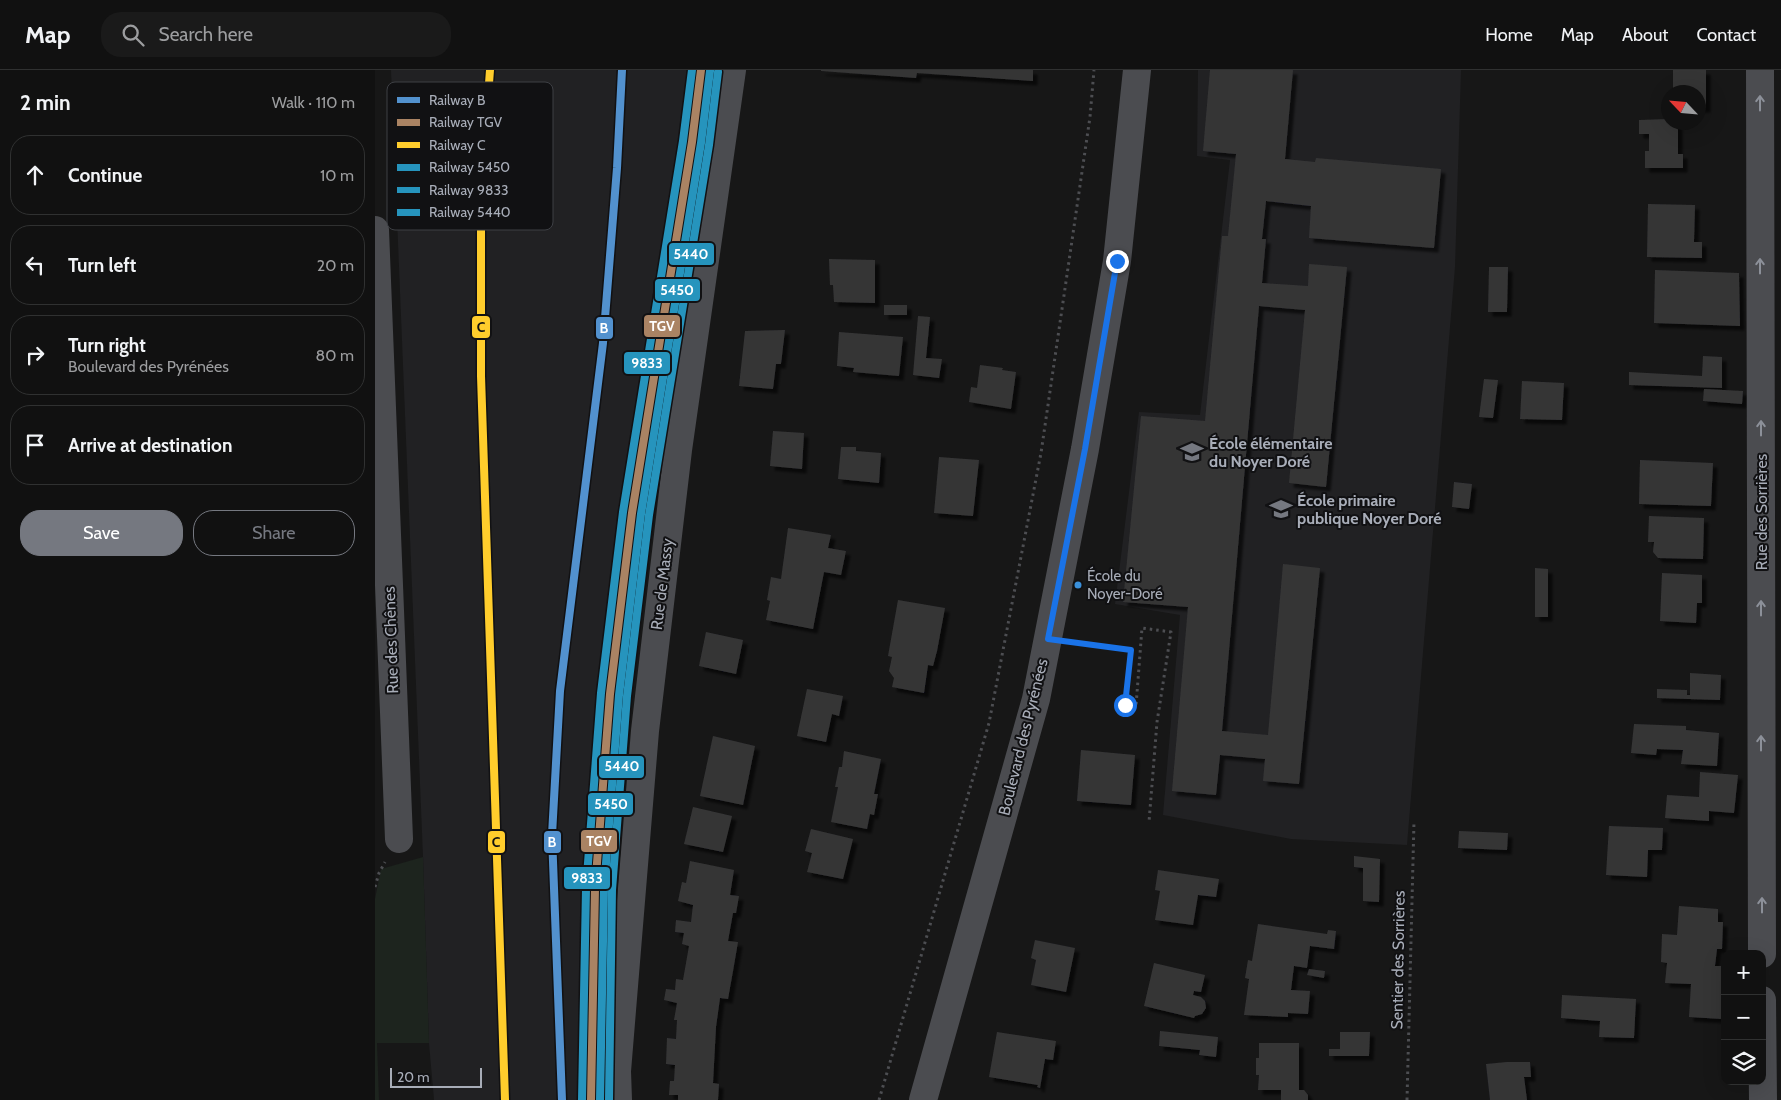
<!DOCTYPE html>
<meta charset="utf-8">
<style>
:root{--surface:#111;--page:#1a1a1a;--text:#f1f3f6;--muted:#9c9d9f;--line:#303131;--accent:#757880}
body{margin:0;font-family:Cabin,sans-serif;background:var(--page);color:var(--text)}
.controls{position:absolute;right:15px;bottom:15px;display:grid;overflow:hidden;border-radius:10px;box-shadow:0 5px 20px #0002}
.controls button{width:45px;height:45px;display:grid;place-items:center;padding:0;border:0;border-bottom:1px solid var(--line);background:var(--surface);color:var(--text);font:25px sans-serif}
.compass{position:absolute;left:1286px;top:15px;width:45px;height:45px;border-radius:50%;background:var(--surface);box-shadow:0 5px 20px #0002;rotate:296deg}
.scale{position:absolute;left:15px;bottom:12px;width:92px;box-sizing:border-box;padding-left:5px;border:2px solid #a8adb8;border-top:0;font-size:14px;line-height:18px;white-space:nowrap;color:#a8adb8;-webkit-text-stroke:4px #111113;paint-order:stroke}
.stop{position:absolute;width:15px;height:15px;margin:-11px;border:4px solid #1a73e8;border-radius:50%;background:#fff}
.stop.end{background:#1a73e8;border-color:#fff;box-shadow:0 1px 5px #0008}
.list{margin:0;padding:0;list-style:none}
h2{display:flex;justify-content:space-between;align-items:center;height:65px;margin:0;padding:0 20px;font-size:21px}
h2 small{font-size:16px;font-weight:400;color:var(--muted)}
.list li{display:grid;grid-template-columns:32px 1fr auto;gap:15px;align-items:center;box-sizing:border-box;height:80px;margin:0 10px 10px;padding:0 10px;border:1px solid var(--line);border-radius:20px}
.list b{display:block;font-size:19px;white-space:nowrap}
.list p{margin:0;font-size:16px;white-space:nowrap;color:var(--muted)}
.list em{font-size:16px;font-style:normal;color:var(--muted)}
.actions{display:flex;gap:10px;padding:15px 20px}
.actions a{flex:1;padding:11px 0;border:1px solid var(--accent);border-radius:20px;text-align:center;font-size:18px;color:var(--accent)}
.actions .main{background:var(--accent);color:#fff}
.icon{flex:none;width:28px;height:28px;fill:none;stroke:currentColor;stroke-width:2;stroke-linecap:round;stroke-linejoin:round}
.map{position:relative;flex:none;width:1406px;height:1030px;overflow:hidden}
header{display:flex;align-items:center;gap:30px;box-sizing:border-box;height:70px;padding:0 25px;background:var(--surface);border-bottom:1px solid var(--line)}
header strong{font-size:24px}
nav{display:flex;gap:28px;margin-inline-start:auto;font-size:18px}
.search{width:350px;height:45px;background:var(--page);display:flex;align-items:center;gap:12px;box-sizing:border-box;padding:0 18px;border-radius:20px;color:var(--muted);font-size:19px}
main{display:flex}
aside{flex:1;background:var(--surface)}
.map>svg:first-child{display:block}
.built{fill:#212123}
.green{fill:#1d241e}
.building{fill:#353536;filter:url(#shadow)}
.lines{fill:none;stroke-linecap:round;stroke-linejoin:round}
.path{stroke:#4d4e52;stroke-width:3;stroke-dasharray:2.5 4;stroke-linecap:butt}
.street{stroke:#4b4c50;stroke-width:28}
.rail-1-casing{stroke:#111113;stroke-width:11}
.rail-2-casing{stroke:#111113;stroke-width:11}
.rail-3-casing{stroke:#111113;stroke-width:11}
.rail-4-casing{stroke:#111113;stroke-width:11}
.rail-5-casing{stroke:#111113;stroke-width:11}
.rail-6-casing{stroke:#111113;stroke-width:11}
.rail-1{stroke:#5291ce;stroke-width:8}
.rail-2{stroke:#aa8363;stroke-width:8}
.rail-3{stroke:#ffcd2c;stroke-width:8}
.rail-4{stroke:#2694bd;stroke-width:8}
.rail-5{stroke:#2694bd;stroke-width:8}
.rail-6{stroke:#2694bd;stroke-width:8}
.oneway{stroke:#8c9099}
.route{stroke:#1a73e8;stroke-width:6}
.bus-dot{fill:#3a90db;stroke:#111113;stroke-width:2}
.labels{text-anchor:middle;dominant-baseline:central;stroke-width:4;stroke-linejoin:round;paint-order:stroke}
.bus-label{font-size:15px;fill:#a8adb8;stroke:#111113;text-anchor:start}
.poi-label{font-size:16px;font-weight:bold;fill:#a8adb8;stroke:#111113;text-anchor:start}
.street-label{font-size:16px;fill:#a8adb8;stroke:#111113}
.key{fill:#111113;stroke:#3e4045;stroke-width:1}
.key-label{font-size:14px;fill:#a8adb8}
.line-badge{stroke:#111113;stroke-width:2}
.badge-label{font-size:14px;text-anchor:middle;font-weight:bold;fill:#fff}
.pale-badge-label{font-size:14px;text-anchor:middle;font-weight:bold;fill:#111}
</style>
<header>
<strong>Map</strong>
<div class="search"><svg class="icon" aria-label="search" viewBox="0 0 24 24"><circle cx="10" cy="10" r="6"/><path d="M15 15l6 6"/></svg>Search here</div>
<nav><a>Home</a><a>Map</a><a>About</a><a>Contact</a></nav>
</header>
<main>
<aside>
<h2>2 min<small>Walk · 110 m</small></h2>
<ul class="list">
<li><svg class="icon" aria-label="ahead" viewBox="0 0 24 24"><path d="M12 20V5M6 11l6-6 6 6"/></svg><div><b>Continue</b></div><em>10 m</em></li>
<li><svg class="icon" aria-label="left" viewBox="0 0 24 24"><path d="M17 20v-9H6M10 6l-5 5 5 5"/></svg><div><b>Turn left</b></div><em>20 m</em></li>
<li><svg class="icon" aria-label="right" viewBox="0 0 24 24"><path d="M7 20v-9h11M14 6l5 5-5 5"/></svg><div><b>Turn right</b><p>Boulevard des Pyrénées</p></div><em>80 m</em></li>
<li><svg class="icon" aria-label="arrive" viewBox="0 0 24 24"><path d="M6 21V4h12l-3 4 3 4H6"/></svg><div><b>Arrive at destination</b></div></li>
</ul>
<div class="actions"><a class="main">Save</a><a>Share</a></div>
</aside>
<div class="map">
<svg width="1406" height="1030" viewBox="0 0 1406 1030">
<defs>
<filter id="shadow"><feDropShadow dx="4.5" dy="4.5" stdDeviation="1" flood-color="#0009"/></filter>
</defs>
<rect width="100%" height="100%" fill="#171717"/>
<!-- built -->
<g class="built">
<polygon points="16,0 347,0 321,183 291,356 260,577 251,671 241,830 238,1030 59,1030 54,973 48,787"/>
<polygon points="823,0 1086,0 1080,197 1032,775 916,769 788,745 805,545 740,534 764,342 825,345 855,90 822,86"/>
</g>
<!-- green -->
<polygon class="green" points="48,787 54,973 2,973 4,1030 0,1030 0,829 6,799"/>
<!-- building -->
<g class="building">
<polygon points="446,0 658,0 658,11 542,3 541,8 446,1"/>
<polygon points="835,0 918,0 910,89 940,92 941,88 1066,99 1059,178 934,168 936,136 891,131 887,169 891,169 887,213 933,216 934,194 972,197 951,417 914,413 930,240 884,236 847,661 893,665 908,494 945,498 924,714 888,711 890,689 845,685 841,725 797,721 813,537 748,532 766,346 830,351 847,166 853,166 861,84 828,81"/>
<polygon points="1298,0 1331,0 1331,38 1324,38 1324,22 1298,22"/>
<polygon points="1294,49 1294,52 1303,52 1303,84 1308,84 1308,98 1270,98 1270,81 1274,81 1274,64 1264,64 1264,50"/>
<polygon points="1273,134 1320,135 1319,172 1327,172 1327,188 1272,187"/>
<polygon points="454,189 500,190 500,233 459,232 458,215 455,215"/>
<polygon points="1114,197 1133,197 1132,242 1113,242"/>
<polygon points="1280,200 1364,203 1365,256 1279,253"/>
<rect x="509" y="235" width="23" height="10"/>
<polygon points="543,246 555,247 551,288 567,289 564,308 538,305"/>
<polygon points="410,260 406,294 401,294 398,319 364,316 370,261"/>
<polygon points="464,262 528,267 524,306 478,302 479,298 462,296"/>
<polygon points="1328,286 1347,287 1347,318 1254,315 1254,302 1327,306"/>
<polygon points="605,295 628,298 627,300 641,302 636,339 594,332 596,317 602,318"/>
<polygon points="1109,309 1123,310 1118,348 1104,347"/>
<polygon points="1147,311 1189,313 1187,350 1145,349"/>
<polygon points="1329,319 1368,321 1367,334 1328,331"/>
<polygon points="398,361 429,363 427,399 395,396"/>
<polygon points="466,377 481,377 481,381 506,383 504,413 463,409"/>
<polygon points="564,387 604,390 598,446 559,443"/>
<polygon points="1265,390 1338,393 1336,436 1264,434"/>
<polygon points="1079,412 1097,414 1094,439 1077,437"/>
<polygon points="1274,446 1329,448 1328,489 1283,488 1278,482 1279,472 1273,472"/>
<polygon points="413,458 456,465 453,478 471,481 466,505 449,502 438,559 391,550 395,531 392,530 396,507 406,509"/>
<polygon points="1160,498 1173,499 1173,547 1160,547"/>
<polygon points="1287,503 1327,505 1327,533 1322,533 1321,553 1285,551"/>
<polygon points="523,530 570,538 562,581 558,596 553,595 549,623 517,617 519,608 514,601 517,587 513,586"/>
<polygon points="331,562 368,570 361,604 324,596"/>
<polygon points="1315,603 1346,605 1345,630 1282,628 1282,619 1312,620 1312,625 1315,625"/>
<polygon points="432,619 468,626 464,646 457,644 451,672 422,666"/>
<polygon points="1259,654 1311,656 1311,660 1344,663 1342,696 1306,694 1308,680 1282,679 1281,685 1256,683"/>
<polygon points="338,666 380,676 368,735 325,726"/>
<polygon points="706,680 760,685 756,735 702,731"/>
<polygon points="469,681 506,689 499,724 503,724 499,745 495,744 492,759 456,752 463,717 460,717 464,697 467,697"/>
<polygon points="1325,702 1363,705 1359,743 1334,741 1334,751 1290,748 1292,725 1324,727"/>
<polygon points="318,737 357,746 348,782 309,774"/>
<polygon points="1234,756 1288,758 1287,780 1273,780 1272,807 1231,805"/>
<polygon points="436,759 478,769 468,809 432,802 437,783 430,781"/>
<polygon points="1084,761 1133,763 1132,780 1083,778"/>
<polygon points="979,786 1005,789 1004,832 988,831 988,798 979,797"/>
<polygon points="315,791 359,800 355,825 364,826 361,843 358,843 353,871 363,872 358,901 353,929 345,928 341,957 338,1013 344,1014 343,1030 303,1030 303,1025 294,1025 295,1011 299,1011 300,995 291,994 292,968 301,969 302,950 299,950 302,933 289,930 291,919 300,920 301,909 308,910 314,876 307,874 309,863 300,862 301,850 316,852 318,835 303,831 307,812 311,813"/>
<polygon points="783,800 844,809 841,827 823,825 818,855 780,850 785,821 780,820"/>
<polygon points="1304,836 1343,839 1343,852 1348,852 1347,879 1342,879 1340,896 1350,896 1347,949 1314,947 1316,914 1290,913 1292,893 1286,892 1287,864 1302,865"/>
<polygon points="883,854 952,864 953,860 961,861 959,879 935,876 932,898 919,896 916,920 935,921 933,944 913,943 913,947 869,945 874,909 870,908 873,890 877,891"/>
<polygon points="660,870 700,878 691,922 656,915 661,890 656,888"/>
<polygon points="779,893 830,905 826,922 819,921 818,925 826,927 830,931 831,938 827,944 820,946 819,948 769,936"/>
<polygon points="934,899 950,901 949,908 932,905"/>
<polygon points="1187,925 1261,929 1259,968 1224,967 1225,951 1186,948"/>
<polygon points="785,961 843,967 841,987 824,985 825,980 784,976"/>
<polygon points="622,962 681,971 678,990 670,989 665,1018 662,1017 663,1015 614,1007"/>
<polygon points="965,962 995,962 994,986 954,986 954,979 965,979"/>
<polygon points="884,973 924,973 924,1020 929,1020 933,1025 933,1030 906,1030 906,1020 883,1020 884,1005 881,1005 881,988 884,988"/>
<polygon points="1132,992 1155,992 1156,1007 1149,1007 1152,1030 1115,1030 1111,994"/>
</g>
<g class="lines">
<!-- path -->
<g class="path">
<polyline points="701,572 756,580 750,635 761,636 767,558 796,562 782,652 774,752"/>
<polyline points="0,817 4,803 10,792"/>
<polyline points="504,1030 614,653 666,383 715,47 719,0"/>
<polyline points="1032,1030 1039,751"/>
</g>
<!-- street -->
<g class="street">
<polyline points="1385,0 1387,884"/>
<polyline points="0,160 24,769"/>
<polyline points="1387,930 1388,1030"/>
<polyline points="243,1030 242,1001 270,661 303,380 357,0"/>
<polyline points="548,1030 661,629 710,379 742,191 762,0"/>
</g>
<defs>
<polyline id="rail-1" points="187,1030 177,765 185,621 228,273 242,98 247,0"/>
<polyline id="rail-2" points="216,1030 220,819 235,624 257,443 317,72 326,0"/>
<polyline id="rail-3" points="115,0 109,80 106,154 106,306 130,1030"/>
<polyline id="rail-4" points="225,1030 229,819 244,625 266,444 326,73 335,1"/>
<polyline id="rail-5" points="207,1030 211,819 226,623 248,442 308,71 317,0"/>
<polyline id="rail-6" points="234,1030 237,820 252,626 274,445 334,75 343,2"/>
</defs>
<!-- rail-1 casing -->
<use href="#rail-1" class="rail-1-casing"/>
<!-- rail-2 casing -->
<use href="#rail-2" class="rail-2-casing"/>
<!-- rail-3 casing -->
<use href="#rail-3" class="rail-3-casing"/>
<!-- rail-4 casing -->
<use href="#rail-4" class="rail-4-casing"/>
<!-- rail-5 casing -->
<use href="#rail-5" class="rail-5-casing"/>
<!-- rail-6 casing -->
<use href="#rail-6" class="rail-6-casing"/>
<!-- rail-1 -->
<use href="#rail-1" class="rail-1"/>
<!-- rail-2 -->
<use href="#rail-2" class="rail-2"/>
<!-- rail-3 -->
<use href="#rail-3" class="rail-3"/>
<!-- rail-4 -->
<use href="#rail-4" class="rail-4"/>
<!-- rail-5 -->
<use href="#rail-5" class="rail-5"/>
<!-- rail-6 -->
<use href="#rail-6" class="rail-6"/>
</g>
<!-- one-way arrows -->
<defs><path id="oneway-shaft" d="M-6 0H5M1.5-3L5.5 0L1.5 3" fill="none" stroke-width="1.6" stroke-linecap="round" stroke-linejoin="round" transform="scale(1.25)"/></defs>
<g class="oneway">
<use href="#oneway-shaft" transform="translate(1385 33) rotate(-90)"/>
<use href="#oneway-shaft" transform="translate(1385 196) rotate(-90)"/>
<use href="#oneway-shaft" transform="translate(1386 358) rotate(-90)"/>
<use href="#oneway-shaft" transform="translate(1386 538) rotate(-90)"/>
<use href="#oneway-shaft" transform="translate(1386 673) rotate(-90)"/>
<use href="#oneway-shaft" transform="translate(1387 835) rotate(-90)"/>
</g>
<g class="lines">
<!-- route -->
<polyline class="route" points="742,191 710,379 673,569 756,580 750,635"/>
</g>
<!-- icons -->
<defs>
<symbol id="school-bare" viewBox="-9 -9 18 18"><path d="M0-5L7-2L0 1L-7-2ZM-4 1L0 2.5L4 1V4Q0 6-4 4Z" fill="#757880" stroke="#111113" stroke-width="2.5" paint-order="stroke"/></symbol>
</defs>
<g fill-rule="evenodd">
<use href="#school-bare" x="801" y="366" width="32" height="32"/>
<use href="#school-bare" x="890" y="423" width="32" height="32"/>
</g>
<!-- markers -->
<circle class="bus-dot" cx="703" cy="515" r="4.5"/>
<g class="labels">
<!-- bus labels -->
<g class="bus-label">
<text x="712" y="506">École du<tspan x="712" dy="18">Noyer-Doré</tspan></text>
</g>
<!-- poi labels -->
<g class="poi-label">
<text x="834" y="373">École élémentaire<tspan x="834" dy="18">du Noyer Doré</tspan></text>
<text x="922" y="430">École primaire<tspan x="922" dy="18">publique Noyer Doré</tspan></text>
</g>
<!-- street labels -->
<g class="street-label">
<text transform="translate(1386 442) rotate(-90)">Rue des Sorrières</text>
<text transform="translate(287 514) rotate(-83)">Rue de Massy</text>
<text transform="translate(16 570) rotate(-92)">Rue des Chênes</text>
<text transform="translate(648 667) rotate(-76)">Boulevard des Pyrénées</text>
<text transform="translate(1023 890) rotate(-89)">Sentier des Sorrières</text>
</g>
</g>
<!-- legend -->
<rect x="12" y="12" width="166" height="148" rx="8" class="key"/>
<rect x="22" y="27" width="23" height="6" fill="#5291ce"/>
<rect x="22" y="49" width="23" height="7" fill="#aa8363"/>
<rect x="22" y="72" width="23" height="6" fill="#ffcd2c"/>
<rect x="22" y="94" width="23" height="7" fill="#2694bd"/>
<rect x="22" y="117" width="23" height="6" fill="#2694bd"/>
<rect x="22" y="139" width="23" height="7" fill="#2694bd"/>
<g class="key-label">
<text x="54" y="35">Railway B</text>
<text x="54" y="57">Railway TGV</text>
<text x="54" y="80">Railway C</text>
<text x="54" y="102">Railway 5450</text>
<text x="54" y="125">Railway 9833</text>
<text x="54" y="147">Railway 5440</text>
</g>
<g class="line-badge">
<rect x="293" y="172" width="47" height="24" rx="5" fill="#2694bd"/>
<rect x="279" y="208" width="47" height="24" rx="5" fill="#2694bd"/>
<rect x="268" y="244" width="38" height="24" rx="5" fill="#aa8363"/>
<rect x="96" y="245" width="20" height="24" rx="5" fill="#ffcd2c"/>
<rect x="220" y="246" width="19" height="24" rx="5" fill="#5291ce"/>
<rect x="248" y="281" width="48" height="24" rx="5" fill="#2694bd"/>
<rect x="223" y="685" width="47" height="24" rx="5" fill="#2694bd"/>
<rect x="212" y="722" width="47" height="24" rx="5" fill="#2694bd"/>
<rect x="205" y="759" width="38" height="24" rx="5" fill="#aa8363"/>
<rect x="168" y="760" width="19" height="24" rx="5" fill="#5291ce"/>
<rect x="112" y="760" width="19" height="24" rx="5" fill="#ffcd2c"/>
<rect x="188" y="796" width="48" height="24" rx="5" fill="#2694bd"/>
</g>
<g class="badge-label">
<text x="316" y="189">5440</text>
<text x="302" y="225">5450</text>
<text x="287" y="261">TGV</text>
<text x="229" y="263">B</text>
<text x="272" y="298">9833</text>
<text x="247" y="701">5440</text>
<text x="236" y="739">5450</text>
<text x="224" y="776">TGV</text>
<text x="177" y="777">B</text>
<text x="212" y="813">9833</text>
</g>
<g class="pale-badge-label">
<text x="106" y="262">C</text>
<text x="121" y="777">C</text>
</g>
</svg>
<div class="controls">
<button>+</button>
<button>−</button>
<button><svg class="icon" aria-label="layers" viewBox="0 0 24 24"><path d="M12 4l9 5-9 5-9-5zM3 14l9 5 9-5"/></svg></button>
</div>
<svg class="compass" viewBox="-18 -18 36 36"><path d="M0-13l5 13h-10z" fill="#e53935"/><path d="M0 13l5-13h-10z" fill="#9c9d9f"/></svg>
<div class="scale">20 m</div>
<div class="stop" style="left:750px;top:635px"></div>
<div class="stop end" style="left:742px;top:191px"></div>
</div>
</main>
